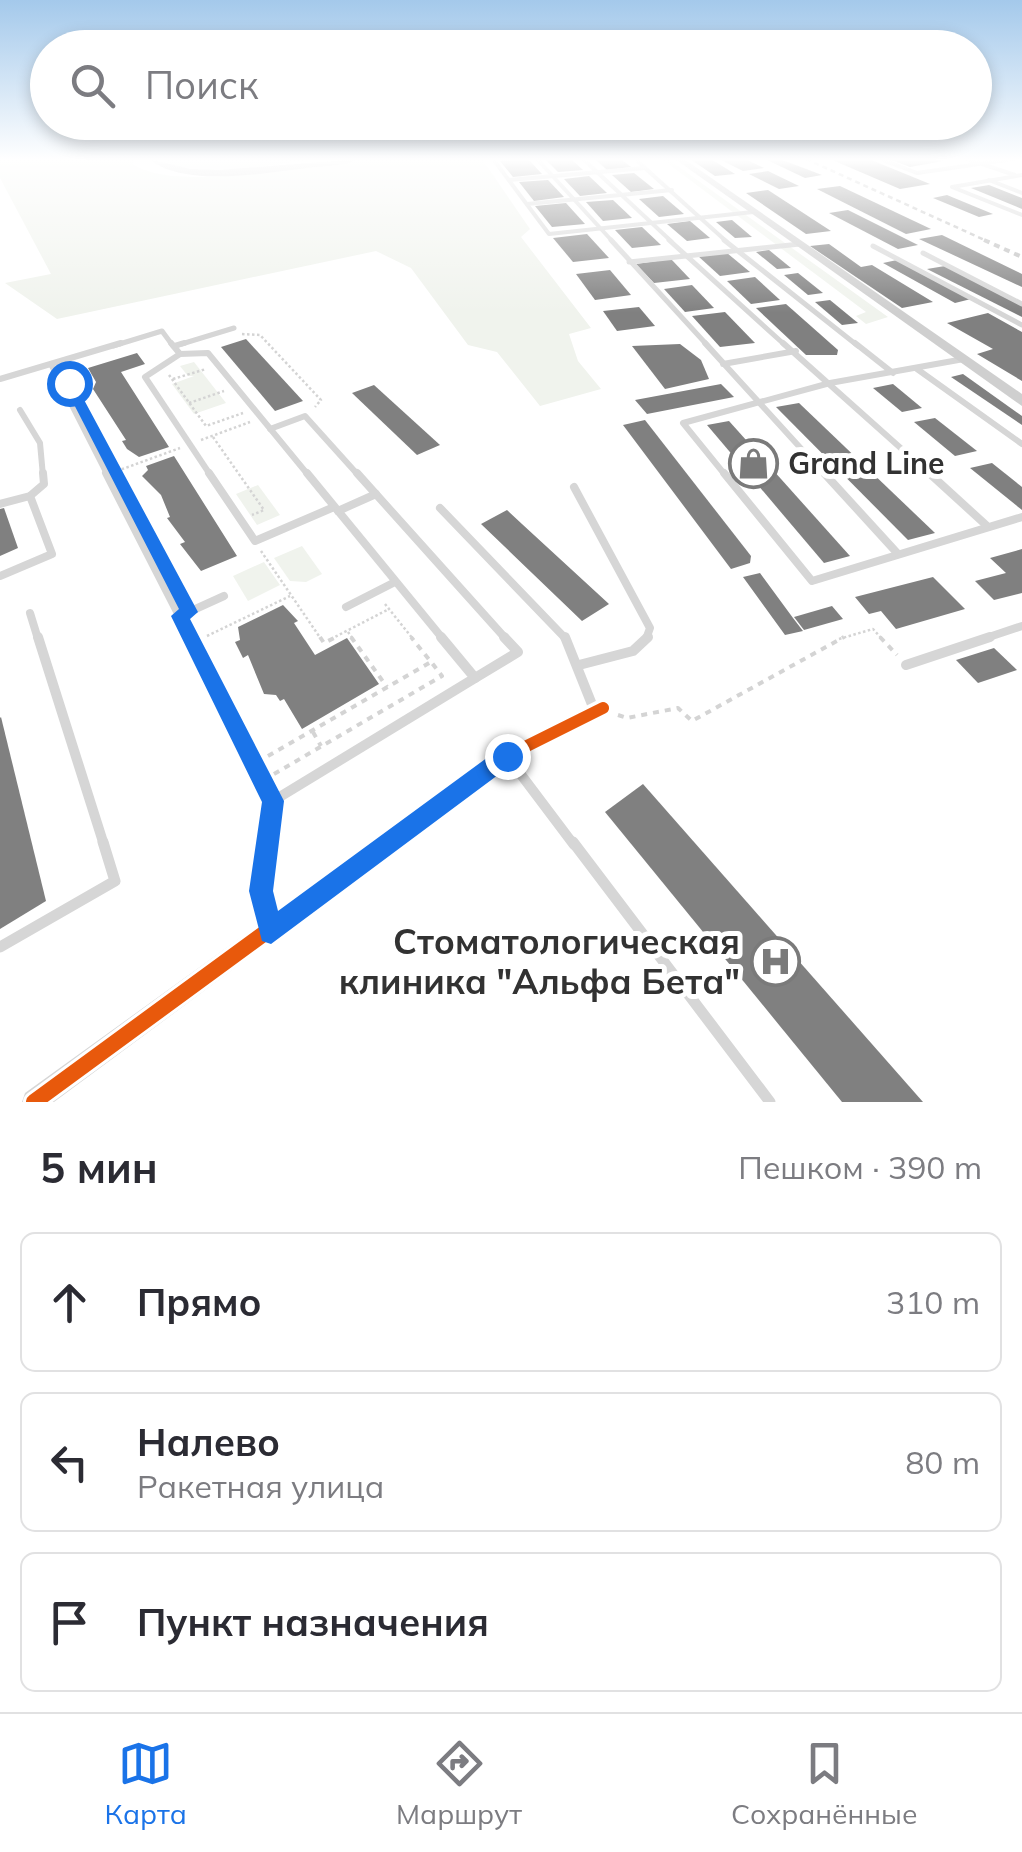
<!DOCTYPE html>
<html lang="ru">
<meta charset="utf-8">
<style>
:root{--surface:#fff;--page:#f2f2f3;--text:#2b2b33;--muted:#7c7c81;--line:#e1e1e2;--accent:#1a73e8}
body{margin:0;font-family:Mulish,sans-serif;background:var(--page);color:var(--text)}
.stop{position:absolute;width:30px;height:30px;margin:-22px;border:8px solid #1a73e8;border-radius:50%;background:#fff}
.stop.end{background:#1a73e8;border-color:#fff;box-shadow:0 2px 10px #0008}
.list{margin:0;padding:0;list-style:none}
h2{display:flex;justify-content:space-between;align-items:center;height:130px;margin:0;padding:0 40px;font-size:42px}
h2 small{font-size:32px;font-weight:400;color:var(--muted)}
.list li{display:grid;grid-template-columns:65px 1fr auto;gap:30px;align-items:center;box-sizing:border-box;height:140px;margin:0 20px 20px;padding:0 20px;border:2px solid var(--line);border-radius:15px}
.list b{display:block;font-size:38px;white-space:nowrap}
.list p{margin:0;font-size:32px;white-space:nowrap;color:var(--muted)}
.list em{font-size:32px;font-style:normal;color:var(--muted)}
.icon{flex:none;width:55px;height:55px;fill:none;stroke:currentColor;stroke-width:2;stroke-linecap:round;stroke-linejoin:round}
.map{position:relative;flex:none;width:1022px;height:1102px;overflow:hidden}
.search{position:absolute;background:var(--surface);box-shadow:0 5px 15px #0003;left:30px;right:30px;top:30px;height:110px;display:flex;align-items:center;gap:25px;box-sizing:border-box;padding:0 35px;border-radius:55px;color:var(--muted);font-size:38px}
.sheet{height:610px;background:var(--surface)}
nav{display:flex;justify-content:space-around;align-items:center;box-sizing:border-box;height:140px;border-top:2px solid var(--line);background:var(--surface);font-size:28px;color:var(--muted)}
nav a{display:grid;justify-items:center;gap:5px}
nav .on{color:var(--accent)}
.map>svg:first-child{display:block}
.green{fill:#f0f3ed}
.building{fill:#808080}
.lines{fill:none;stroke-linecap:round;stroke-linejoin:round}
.path-far1{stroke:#d4d4d4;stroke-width:2.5;stroke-dasharray:2.5 2.5;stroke-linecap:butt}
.path{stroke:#d4d4d4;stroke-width:4;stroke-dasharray:6 6;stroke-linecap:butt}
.lane-far5{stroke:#d6d6d6;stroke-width:4}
.lane-far4{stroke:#d6d6d6;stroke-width:5}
.lane-far3{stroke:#d6d6d6;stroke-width:6}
.lane-far2{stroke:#d6d6d6;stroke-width:8}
.lane-far1{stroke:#d6d6d6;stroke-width:10}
.lane{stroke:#d6d6d6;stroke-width:11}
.street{fill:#d6d6d6;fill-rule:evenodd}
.secondary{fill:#cfcfcf;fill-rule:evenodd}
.rail-far1{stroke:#bebebe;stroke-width:2.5;stroke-dasharray:5 4;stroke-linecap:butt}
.rail{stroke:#bebebe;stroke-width:4;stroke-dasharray:6 5;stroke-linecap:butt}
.cycleway-far1-casing{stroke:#fff;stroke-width:19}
.cycleway-casing{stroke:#fff;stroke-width:22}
.cycleway-far1{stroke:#e8590c;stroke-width:12}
.cycleway{stroke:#e8590c;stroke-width:16}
.route{fill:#1a73e8}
.labels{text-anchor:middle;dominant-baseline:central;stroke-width:10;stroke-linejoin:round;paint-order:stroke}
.poi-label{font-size:30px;font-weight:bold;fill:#323232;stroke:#fff;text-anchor:start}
.near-poi-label{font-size:35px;font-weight:bold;fill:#323232;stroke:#fff;text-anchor:end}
</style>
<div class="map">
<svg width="1022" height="1102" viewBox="0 0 1022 1102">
<rect width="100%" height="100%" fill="#fff"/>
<!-- green -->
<g class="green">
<path d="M0,159H134L133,164C176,195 323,161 382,159C415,157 448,159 482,159L530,229L521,237L591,328L569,334L578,361L601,389L540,406L497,352L468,345L411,268L376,251L57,319L5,283L51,274L0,178Z"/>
<path d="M163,159H320C284,162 190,182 163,159Z"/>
<polygon points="662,159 668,159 888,317 866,324 856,316 866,312"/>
<polygon points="194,362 226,403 194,414 172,384 194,376 188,376 180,366"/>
<polygon points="258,485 280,515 257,525 236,494"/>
<polygon points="302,546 322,574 306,582 290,581 274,558"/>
<polygon points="264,562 280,585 248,601 233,576"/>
</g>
<!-- building -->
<g class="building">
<polygon points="528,159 542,174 513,177 500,161"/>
<polygon points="545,159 571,159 583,170 558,172"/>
<polygon points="595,159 621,159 631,167 607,170"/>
<polygon points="690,159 711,159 735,174 715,176"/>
<polygon points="719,159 745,159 764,168 743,171"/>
<polygon points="765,159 780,159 822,175 805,178"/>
<polygon points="830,159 869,159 930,184 900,189"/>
<polygon points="889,159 936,159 943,161 910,167"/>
<polygon points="768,171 799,186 779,189 749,174"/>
<polygon points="634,173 654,189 631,192 612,175"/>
<polygon points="589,176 607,193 580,196 564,179"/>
<polygon points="548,180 564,197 534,201 519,182"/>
<polygon points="989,185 1022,198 1022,209 971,188"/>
<polygon points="840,186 931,229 906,234 817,189"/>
<polygon points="768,190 831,231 806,234 746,193"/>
<polygon points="947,195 993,214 979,217 933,198"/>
<polygon points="663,196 684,214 659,217 639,199"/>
<polygon points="613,200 632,218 603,221 586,202"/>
<polygon points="566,203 585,224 552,227 535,206"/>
<polygon points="848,210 918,245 898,249 829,213"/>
<polygon points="732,220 752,237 735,238 716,222"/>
<polygon points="690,221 710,238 687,241 667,224"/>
<polygon points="642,227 661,245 632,248 615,230"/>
<polygon points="587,234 609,258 573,262 553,238"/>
<polygon points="942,235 1022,274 1022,287 919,239"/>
<polygon points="829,244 861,267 872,265 933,302 902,308 810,246"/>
<polygon points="769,250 791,268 777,269 756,252"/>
<polygon points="727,253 750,272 720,276 698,256"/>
<polygon points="671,259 690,279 654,283 636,264"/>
<polygon points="897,260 971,299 955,303 883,263"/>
<polygon points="945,266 1022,306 1022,317 927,269"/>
<polygon points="610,270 631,295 595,300 576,274"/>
<polygon points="798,273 823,293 808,295 784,275"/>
<polygon points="755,277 780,300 751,304 727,281"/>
<polygon points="692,285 714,308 685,312 664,289"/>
<polygon points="830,300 858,323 842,325 815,302"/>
<polygon points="786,304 838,350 837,355 806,355 756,308"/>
<polygon points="639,307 655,326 617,331 603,311"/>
<polygon points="725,312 755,343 720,347 692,316"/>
<polygon points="988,313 1022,332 1022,381 977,354 993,349 947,323"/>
<polygon points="246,339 303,401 275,411 221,347"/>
<polygon points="680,344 701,360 709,379 665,389 632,346"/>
<polygon points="137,353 145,364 121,372 169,447 139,457 127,449 122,441 126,440 93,389 96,382 88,368"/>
<polygon points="963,374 1022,416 1022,425 951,377"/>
<polygon points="721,384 734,397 647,414 635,400"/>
<polygon points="893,384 922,408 902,412 873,388"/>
<polygon points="374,385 440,445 417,455 352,393"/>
<polygon points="799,403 935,533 908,540 776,407"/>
<polygon points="935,418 977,451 955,456 914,422"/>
<polygon points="645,420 751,556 750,563 731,569 623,425"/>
<polygon points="729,421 850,556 824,563 707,425"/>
<polygon points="174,456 237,556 201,571 180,544 185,542 167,518 170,517 161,495 142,476 148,470 146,466"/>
<polygon points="992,463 1022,487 1022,510 970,468"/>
<polygon points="4,508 18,548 0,556 0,509"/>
<polygon points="507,510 522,524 609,604 582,621 481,524"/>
<polygon points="1022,549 1022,593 994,600 975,581 1006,573 990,558"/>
<polygon points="760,573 793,618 803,631 785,635 743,577"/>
<polygon points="933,577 965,609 896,629 881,611 869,614 855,597"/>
<polygon points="283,605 298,621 294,623 315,655 347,638 379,684 302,729 284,699 280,701 276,695 264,694 248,655 243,658 235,642 240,640 238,627"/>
<polygon points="832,606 843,619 804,630 794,617"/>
<polygon points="994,648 1017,670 978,683 956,660"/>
<polygon points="1,717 46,901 0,929 0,718"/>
<polygon points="643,784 923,1102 842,1102 605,812"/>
</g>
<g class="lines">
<!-- path-far1 -->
<g class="path-far1">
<polyline points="242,334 260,335 321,400 315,407"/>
<polyline points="169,375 206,426 243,413"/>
<polyline points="173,379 206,369"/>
<polyline points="189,403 224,391"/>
<polyline points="213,437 264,510 252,515"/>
<polyline points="201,440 250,422"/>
<polyline points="117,471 180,448"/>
<polyline points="261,551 321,639"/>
<polyline points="385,604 413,639"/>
<polyline points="348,632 353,639"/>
<polyline points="207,636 290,596"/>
<polyline points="331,639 389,609"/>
<polyline points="839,639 873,629 882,639"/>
</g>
<!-- path -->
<g class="path">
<polyline points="320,637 324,643 336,637"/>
<polyline points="351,637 387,687"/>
<polyline points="880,637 897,655"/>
<polyline points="618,715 627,718 678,708 692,721 844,637"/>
<polyline points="313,732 321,746"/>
<polyline points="268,756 431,662 411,637"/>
<polyline points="274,774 442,676 432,663"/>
</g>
<!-- lane-far5 -->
<g class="lane-far5">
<polyline points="493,159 549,234 753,212"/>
<polyline points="537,159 613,242"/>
<polyline points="583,159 672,242"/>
<polyline points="635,159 727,242"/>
<polyline points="880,159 917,173 1013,159"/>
<polyline points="967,159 1015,175"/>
<polyline points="1022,175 952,187 1022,215"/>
<polyline points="509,180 645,168"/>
<polyline points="989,180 1022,193"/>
<polyline points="527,204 672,190"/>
</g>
<!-- lane-far4 -->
<g class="lane-far4">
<polyline points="611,240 708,346"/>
<polyline points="669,240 786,346"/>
<polyline points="724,240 858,346"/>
<polyline points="873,246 1022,325"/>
<polyline points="923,253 1022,304"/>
<polyline points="629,262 800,244"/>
<polyline points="113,346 162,331 173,346"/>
<polyline points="175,346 234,328"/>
</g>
<!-- lane-far3 -->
<g class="lane-far3">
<polyline points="171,343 180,354 208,353 309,476"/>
<polyline points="705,343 826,476"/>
<polyline points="783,343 932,476"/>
<polyline points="855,343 893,373"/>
<polyline points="174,346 184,343"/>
<polyline points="180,354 145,377 211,476"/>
<polyline points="51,364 108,476"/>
<polyline points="723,364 796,351"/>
<polyline points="917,369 1022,444"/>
<polyline points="0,379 121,343"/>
<polyline points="20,410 40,443 43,476"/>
<polyline points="270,429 305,416 359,476"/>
<polyline points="726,476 683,423 830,383 964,359"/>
</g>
<!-- lane-far2 -->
<g class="lane-far2">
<polyline points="106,473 191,639"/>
<polyline points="209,473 255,541 334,507"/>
<polyline points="307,473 443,639"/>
<polyline points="357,473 506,639"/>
<polyline points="724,473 812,581 1022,517"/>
<polyline points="824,473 898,554"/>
<polyline points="929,473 986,525"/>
<polyline points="574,487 650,628 646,639"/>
<polyline points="0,504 30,496 44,484 43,473"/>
<polyline points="440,508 566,639"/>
<polyline points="338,511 376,494"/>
<polyline points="0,576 52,554 30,496"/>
<polyline points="346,607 395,582"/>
<polyline points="30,613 38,639"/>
<polyline points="180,616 224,596"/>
<polyline points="983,639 1022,626"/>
</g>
<!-- lane-far1 -->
<g class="lane-far1">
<polyline points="38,637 104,845"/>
<polyline points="190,637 273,801 267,845"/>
<polyline points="565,637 595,712"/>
<polyline points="579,665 633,651 648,637"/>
<polyline points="906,665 990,637"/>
<polyline points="475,678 518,652 504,637"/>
<polyline points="507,756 574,845"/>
<polyline points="273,801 475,678 441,637"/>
</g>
<!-- lane -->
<g class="lane">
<polyline points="268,842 261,891 270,927"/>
<polyline points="573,842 770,1102"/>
<polyline points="0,947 115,881 103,842"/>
</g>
<!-- street -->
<polygon class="street" points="603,701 609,703 611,708 609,713 513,762 54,1102 22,1102 25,1093 501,750"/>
<!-- secondary -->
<g class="secondary">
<path d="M149,159L191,169L219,170L360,159C346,166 324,166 307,168C264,173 184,188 149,159Z"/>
<polygon points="675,159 684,159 1022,394 1022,406"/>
</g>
<!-- rail-far1 -->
<polyline class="rail-far1" points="806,159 989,242"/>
<!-- rail -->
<polyline class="rail" points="984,240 1022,257"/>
<defs>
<polyline id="cycleway-far1" points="386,845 507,756 603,708"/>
<polyline id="cycleway" points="34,1102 389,842"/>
</defs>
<!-- cycleway-far1 casing -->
<use href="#cycleway-far1" class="cycleway-far1-casing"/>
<!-- cycleway casing -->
<use href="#cycleway" class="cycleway-casing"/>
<!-- cycleway-far1 -->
<use href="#cycleway-far1" class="cycleway-far1"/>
<!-- cycleway -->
<use href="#cycleway" class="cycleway"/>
</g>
<!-- sky -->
<linearGradient id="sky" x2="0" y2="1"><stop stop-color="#a4c9eb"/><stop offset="0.51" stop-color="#fff"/><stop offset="1" stop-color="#fff" stop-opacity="0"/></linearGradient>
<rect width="1022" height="313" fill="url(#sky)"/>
<!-- route -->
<polygon class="route" points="69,379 75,383 198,612 190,619 284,801 273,891 278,911 499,749 514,749 517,756 514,763 271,944 262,941 249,891 262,802 171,616 179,609 63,383"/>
<!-- icons -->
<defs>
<symbol id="shop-ring" viewBox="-11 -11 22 22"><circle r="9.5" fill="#fff" stroke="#7a7a7a" stroke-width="1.5"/><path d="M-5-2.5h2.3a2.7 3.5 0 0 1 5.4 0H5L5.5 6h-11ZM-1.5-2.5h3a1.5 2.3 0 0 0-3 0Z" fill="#7a7a7a"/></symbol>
<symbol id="hospital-ring" viewBox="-11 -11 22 22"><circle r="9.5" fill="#fff" stroke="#7a7a7a" stroke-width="1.5"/><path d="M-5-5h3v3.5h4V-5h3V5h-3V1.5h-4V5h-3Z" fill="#7a7a7a"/></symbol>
</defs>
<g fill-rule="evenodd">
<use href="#shop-ring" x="726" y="436" width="55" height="55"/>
<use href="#hospital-ring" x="748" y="934" width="55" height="55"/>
</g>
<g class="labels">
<!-- poi labels -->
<g class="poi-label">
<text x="788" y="463">Grand Line</text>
</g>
<!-- near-poi labels -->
<g class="near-poi-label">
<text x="740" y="941">Стоматологическая<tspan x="740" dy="40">клиника "Альфа Бета"</tspan></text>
</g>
</g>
</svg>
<div class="stop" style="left:69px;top:383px"></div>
<div class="stop end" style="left:507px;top:756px"></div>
<div class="search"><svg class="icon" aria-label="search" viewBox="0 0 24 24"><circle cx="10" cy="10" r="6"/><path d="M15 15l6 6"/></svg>Поиск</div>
</div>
<section class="sheet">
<h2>5 мин<small>Пешком · 390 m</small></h2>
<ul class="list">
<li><svg class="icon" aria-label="ahead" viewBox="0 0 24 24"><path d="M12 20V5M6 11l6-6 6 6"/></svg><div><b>Прямо</b></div><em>310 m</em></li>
<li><svg class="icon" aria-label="left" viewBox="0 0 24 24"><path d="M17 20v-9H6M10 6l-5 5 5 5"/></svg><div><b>Налево</b><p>Ракетная улица</p></div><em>80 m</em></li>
<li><svg class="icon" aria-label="arrive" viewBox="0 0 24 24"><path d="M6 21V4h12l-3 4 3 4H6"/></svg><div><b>Пункт назначения</b></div></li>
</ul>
</section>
<nav>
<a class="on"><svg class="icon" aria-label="map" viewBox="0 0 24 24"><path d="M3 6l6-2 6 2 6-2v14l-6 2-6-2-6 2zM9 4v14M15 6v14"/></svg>Карта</a>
<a><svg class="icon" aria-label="directions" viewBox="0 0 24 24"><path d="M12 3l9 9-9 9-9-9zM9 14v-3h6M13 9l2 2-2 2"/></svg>Маршрут</a>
<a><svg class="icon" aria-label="saved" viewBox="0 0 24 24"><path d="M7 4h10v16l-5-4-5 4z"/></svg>Сохранённые</a>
</nav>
